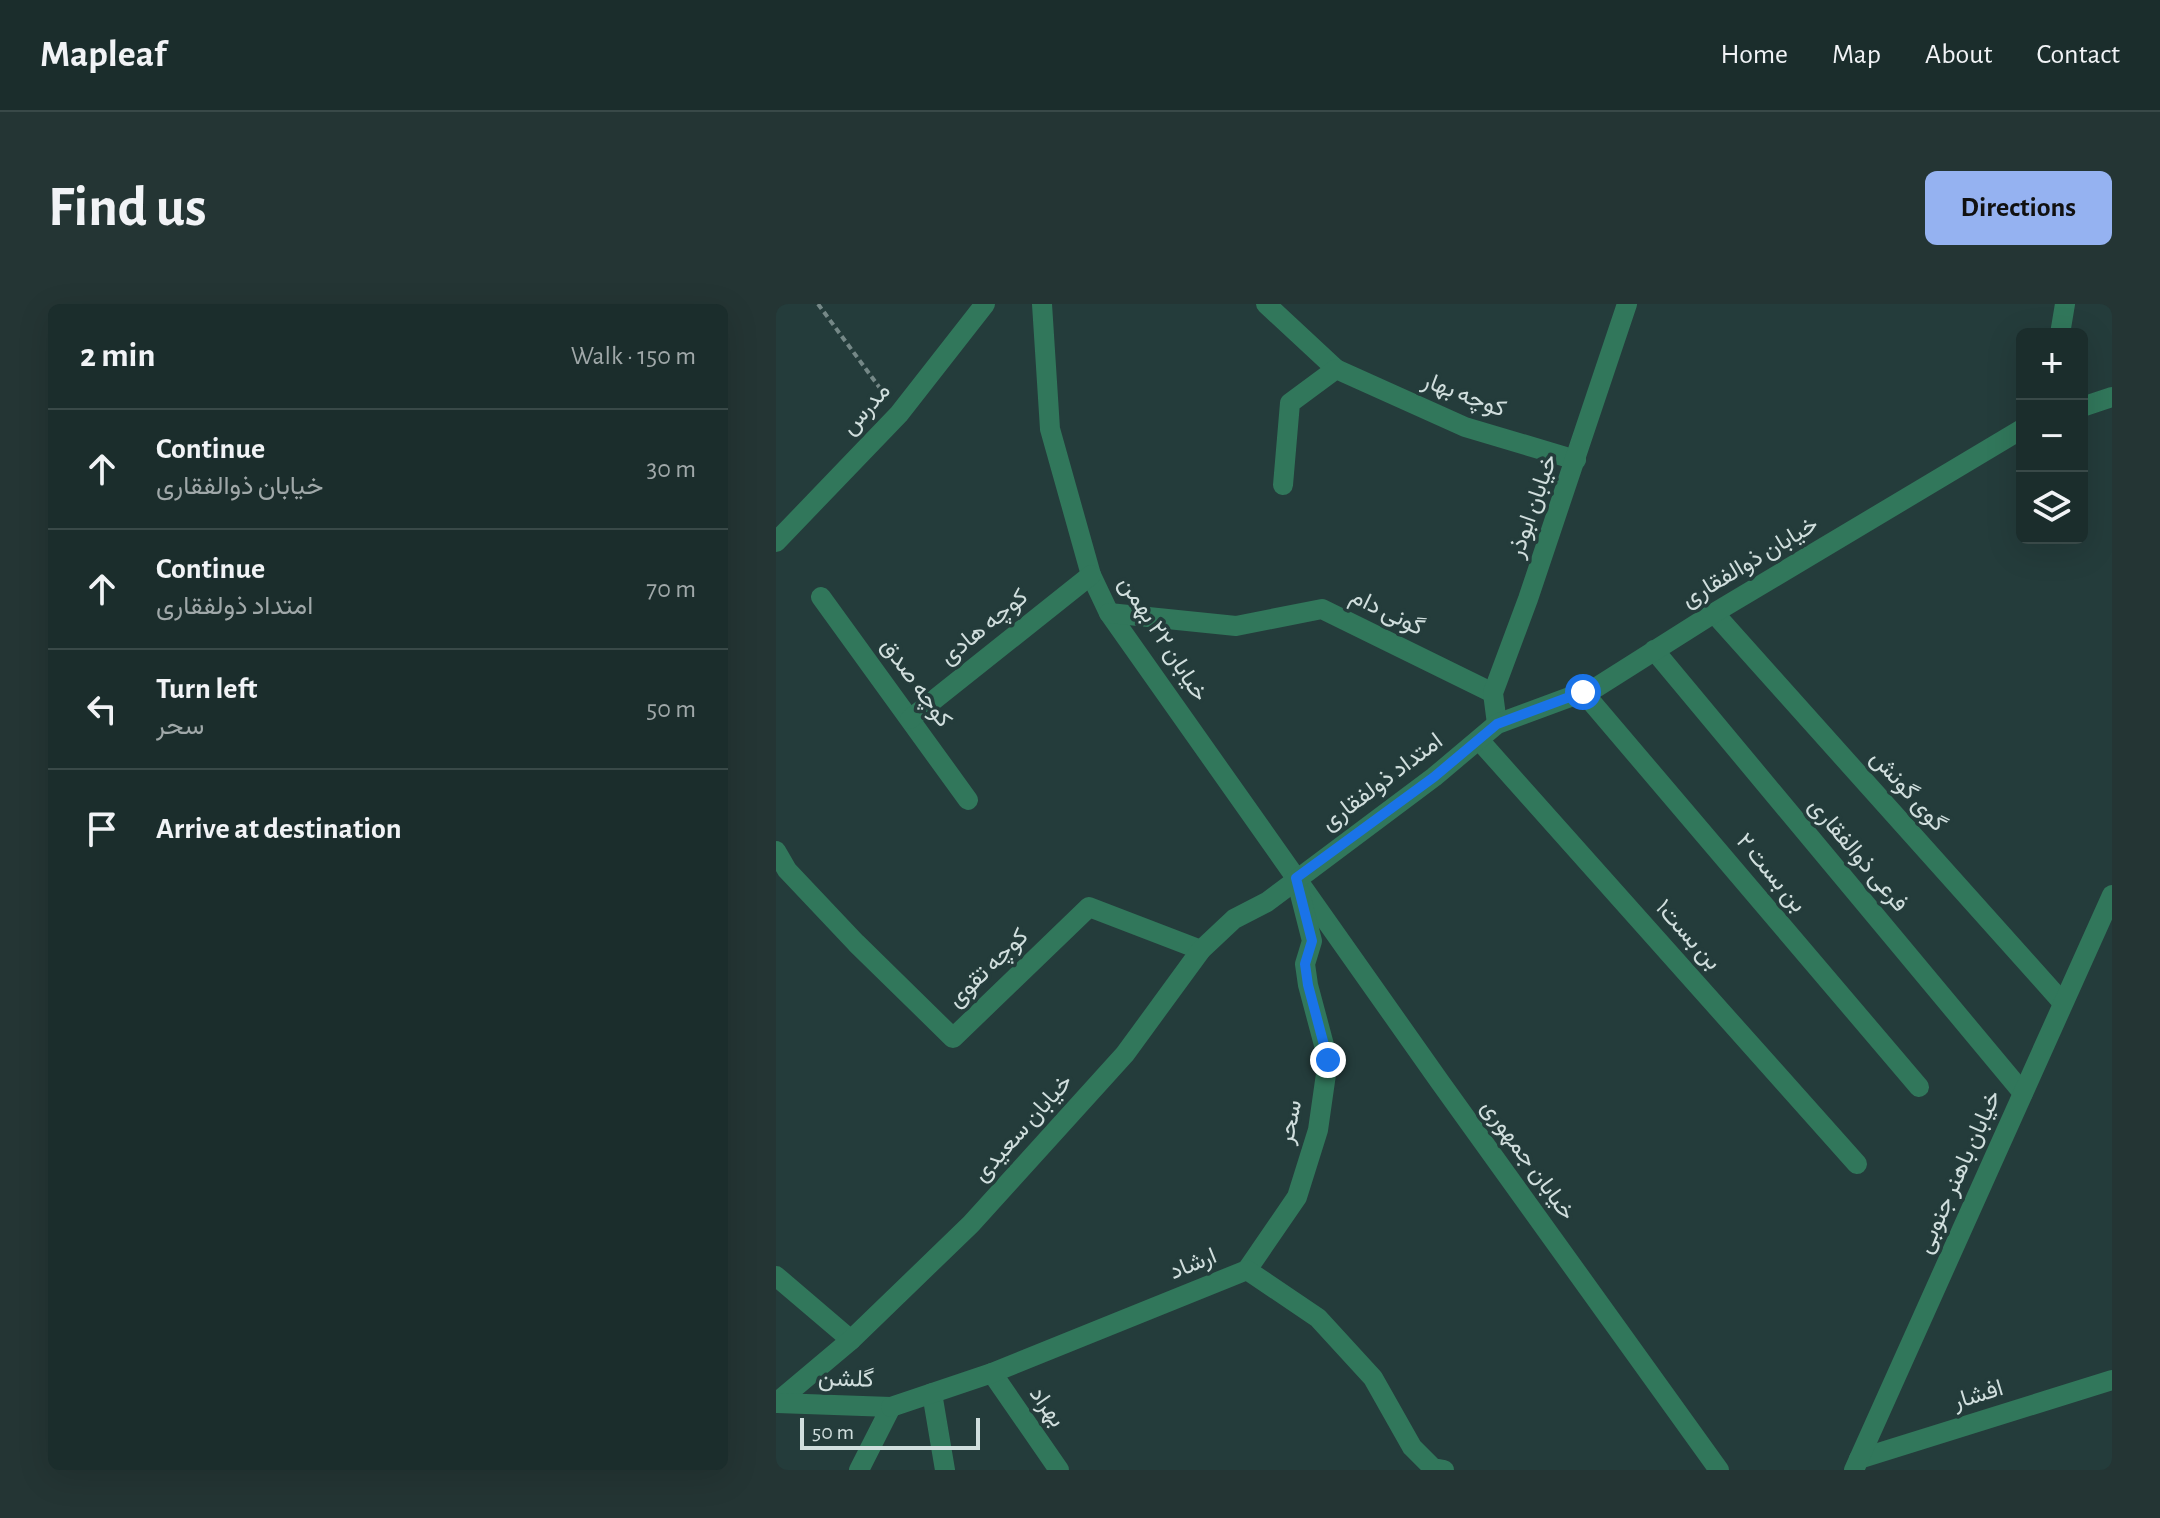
<!DOCTYPE html>
<meta charset="utf-8">
<style>
:root{--surface:#1b2d2c;--page:#243534;--text:#f1f3f6;--muted:#a0a8a9;--line:#394948;--accent:#95b2f1}
body{margin:0;font-family:"Alegreya Sans",Vazirmatn,sans-serif;background:var(--page);color:var(--text)}
.controls{position:absolute;right:24px;top:24px;display:grid;overflow:hidden;border-radius:12px;box-shadow:0 8px 32px #0002}
.controls button{width:72px;height:72px;display:grid;place-items:center;padding:0;border:0;border-bottom:2px solid var(--line);background:var(--surface);color:var(--text);font:40px sans-serif}
.scale{position:absolute;left:24px;bottom:20px;width:180px;box-sizing:border-box;padding-left:8px;border:4px solid #d0dedd;border-top:0;font-size:22px;line-height:28px;white-space:nowrap;color:#d0dedd;-webkit-text-stroke:6px #243c3b;paint-order:stroke}
.stop{position:absolute;width:24px;height:24px;margin:-18px;border:6px solid #1a73e8;border-radius:50%;background:#fff}
.stop.end{background:#1a73e8;border-color:#fff;box-shadow:0 2px 8px #0008}
.list{margin:0;padding:0;list-style:none}
h2{display:flex;justify-content:space-between;align-items:center;height:104px;margin:0;padding:0 32px;font-size:34px}
h2 small{font-size:26px;font-weight:400;color:var(--muted)}
.list li{display:grid;grid-template-columns:52px 1fr auto;gap:24px;align-items:center;box-sizing:border-box;height:120px;padding:0 32px;border-top:2px solid var(--line)}
.list b{display:block;font-size:30px;white-space:nowrap}
.list p{margin:0;font-size:26px;white-space:nowrap;color:var(--muted)}
.list em{font-size:26px;font-style:normal;color:var(--muted)}
.icon{flex:none;width:44px;height:44px;fill:none;stroke:currentColor;stroke-width:2;stroke-linecap:round;stroke-linejoin:round}
.map{position:relative;flex:none;width:1336px;height:1166px;overflow:hidden;border-radius:12px}
header{display:flex;align-items:center;gap:48px;box-sizing:border-box;height:112px;padding:0 40px;background:var(--surface);border-bottom:2px solid var(--line)}
header strong{font-size:38px}
nav{display:flex;gap:44px;margin-inline-start:auto;font-size:28px}
.intro{display:flex;align-items:center;justify-content:space-between;box-sizing:border-box;height:192px;padding:0 48px}
h1{margin:0;font-size:56px}
.button{padding:20px 36px;border-radius:12px;background:var(--accent);color:#111;font-size:28px;font-weight:700}
main{display:flex;gap:48px;padding:0 48px}
aside{flex:1;background:var(--surface);border-radius:12px;box-shadow:0 8px 32px #0002}
.map>svg:first-child{display:block}
.lines{fill:none;stroke-linecap:round;stroke-linejoin:round}
.path{stroke:#758887;stroke-width:4;stroke-dasharray:6 4;stroke-linecap:butt}
.minor{stroke:#31775b;stroke-width:20}
.route{stroke:#1a73e8;stroke-width:10}
.labels{text-anchor:middle;dominant-baseline:central;stroke-width:7;stroke-linejoin:round;paint-order:stroke}
.street-label{font-size:24px;fill:#d0dedd;stroke:#243c3b}
</style>
<header>
<strong>Mapleaf</strong>
<nav><a>Home</a><a>Map</a><a>About</a><a>Contact</a></nav>
</header>
<div class="intro"><h1>Find us</h1><a class="button">Directions</a></div>
<main>
<aside>
<h2>2 min<small>Walk · 150 m</small></h2>
<ul class="list">
<li><svg class="icon" aria-label="ahead" viewBox="0 0 24 24"><path d="M12 20V5M6 11l6-6 6 6"/></svg><div><b>Continue</b><p>خیابان ذوالفقاری</p></div><em>30 m</em></li>
<li><svg class="icon" aria-label="ahead" viewBox="0 0 24 24"><path d="M12 20V5M6 11l6-6 6 6"/></svg><div><b>Continue</b><p>امتداد ذولفقاری</p></div><em>70 m</em></li>
<li><svg class="icon" aria-label="left" viewBox="0 0 24 24"><path d="M17 20v-9H6M10 6l-5 5 5 5"/></svg><div><b>Turn left</b><p>سحر</p></div><em>50 m</em></li>
<li><svg class="icon" aria-label="arrive" viewBox="0 0 24 24"><path d="M6 21V4h12l-3 4 3 4H6"/></svg><div><b>Arrive at destination</b></div></li>
</ul>
</aside>
<div class="map">
<svg width="1336" height="1166" viewBox="0 0 1336 1166">
<rect width="100%" height="100%" fill="#243c3b"/>
<g class="lines">
<!-- path -->
<polyline class="path" points="42,0 109,91"/>
<!-- minor -->
<g class="minor">
<polyline points="266,0 274,125 315,271 333,309 664,778 943,1166"/>
<polyline points="490,0 560,65"/>
<polyline points="1284,30 1289,0"/>
<polyline points="1306,103 1336,93"/>
<polyline points="507,181 514,99 560,65 689,123 800,156"/>
<polyline points="0,238 123,110 209,0"/>
<polyline points="45,293 192,496"/>
<polyline points="333,309 460,322 546,305 717,389"/>
<polyline points="938,309 1287,699"/>
<polyline points="878,346 1247,789"/>
<polyline points="807,388 1143,783"/>
<polyline points="134,415 315,271"/>
<polyline points="721,420 717,389 752,295 851,0"/>
<polyline points="703,436 1081,860"/>
<polyline points="0,547 11,566 80,639 177,734 313,603 425,646"/>
<polyline points="471,966 521,893 542,826 552,756 532,681 529,660 536,637 523,586"/>
<polyline points="0,972 75,1036"/>
<polyline points="216,1069 283,1166"/>
<polyline points="156,1089 169,1166"/>
<polyline points="0,1099 75,1036 195,920 349,750 425,646 458,615 491,598 658,473 721,420 821,383 938,309 1246,125"/>
<polyline points="1,1099 115,1103 83,1166"/>
<polyline points="115,1103 216,1069 471,966 542,1014 597,1074 636,1143 657,1164 668,1166"/>
<polyline points="1083,1155 1336,1076"/>
<polyline points="1078,1166 1336,591"/>
</g>
</g>
<g class="lines">
<!-- route -->
<polyline class="route" points="552,756 532,681 529,660 536,637 520,574 658,473 721,420 807,388"/>
</g>
<g class="labels">
<!-- street labels -->
<g class="street-label">
<text transform="translate(688 91) rotate(21)">کوچه بهار</text>
<text transform="translate(90 105) rotate(-48)">مدرس</text>
<text transform="translate(757 202) rotate(-71)">خیابان ابوذر</text>
<text transform="translate(974 258) rotate(-31)">خیابان ذوالفقاری</text>
<text transform="translate(611 308) rotate(26)">گونی دام</text>
<text transform="translate(208 323) rotate(-39)">کوچه هادی</text>
<text transform="translate(387 335) rotate(57)">خیابان ۲۲ بهمن</text>
<text transform="translate(140 379) rotate(54)">کوچه صدق</text>
<text transform="translate(606 478) rotate(-37)">امتداد ذولفقاری</text>
<text transform="translate(1132 487) rotate(48)">گوی گونش</text>
<text transform="translate(1082 551) rotate(50)">فرعی ذوالفقاری</text>
<text transform="translate(995 569) rotate(50)">بن بست ۲</text>
<text transform="translate(912 631) rotate(48)">بن بست۱</text>
<text transform="translate(212 664) rotate(-44)">کوچه تقوی</text>
<text transform="translate(514 818) rotate(-78)">سحر</text>
<text transform="translate(247 824) rotate(-48)">خیابان سعیدی</text>
<text transform="translate(752 856) rotate(54)">خیابان جمهوری</text>
<text transform="translate(1183 868) rotate(-66)">خیابان باهنر جنوبی</text>
<text transform="translate(417 960) rotate(-22)">ارشاد</text>
<text transform="translate(70 1075) rotate(2)">گلشن</text>
<text transform="translate(1202 1091) rotate(-17)">افشار</text>
<text transform="translate(271 1103) rotate(55)">بهراد</text>
</g>
</g>
</svg>
<div class="controls">
<button>+</button>
<button>−</button>
<button><svg class="icon" aria-label="layers" viewBox="0 0 24 24"><path d="M12 4l9 5-9 5-9-5zM3 14l9 5 9-5"/></svg></button>
</div>
<div class="scale">50 m</div>
<div class="stop" style="left:807px;top:388px"></div>
<div class="stop end" style="left:552px;top:756px"></div>
</div>
</main>
